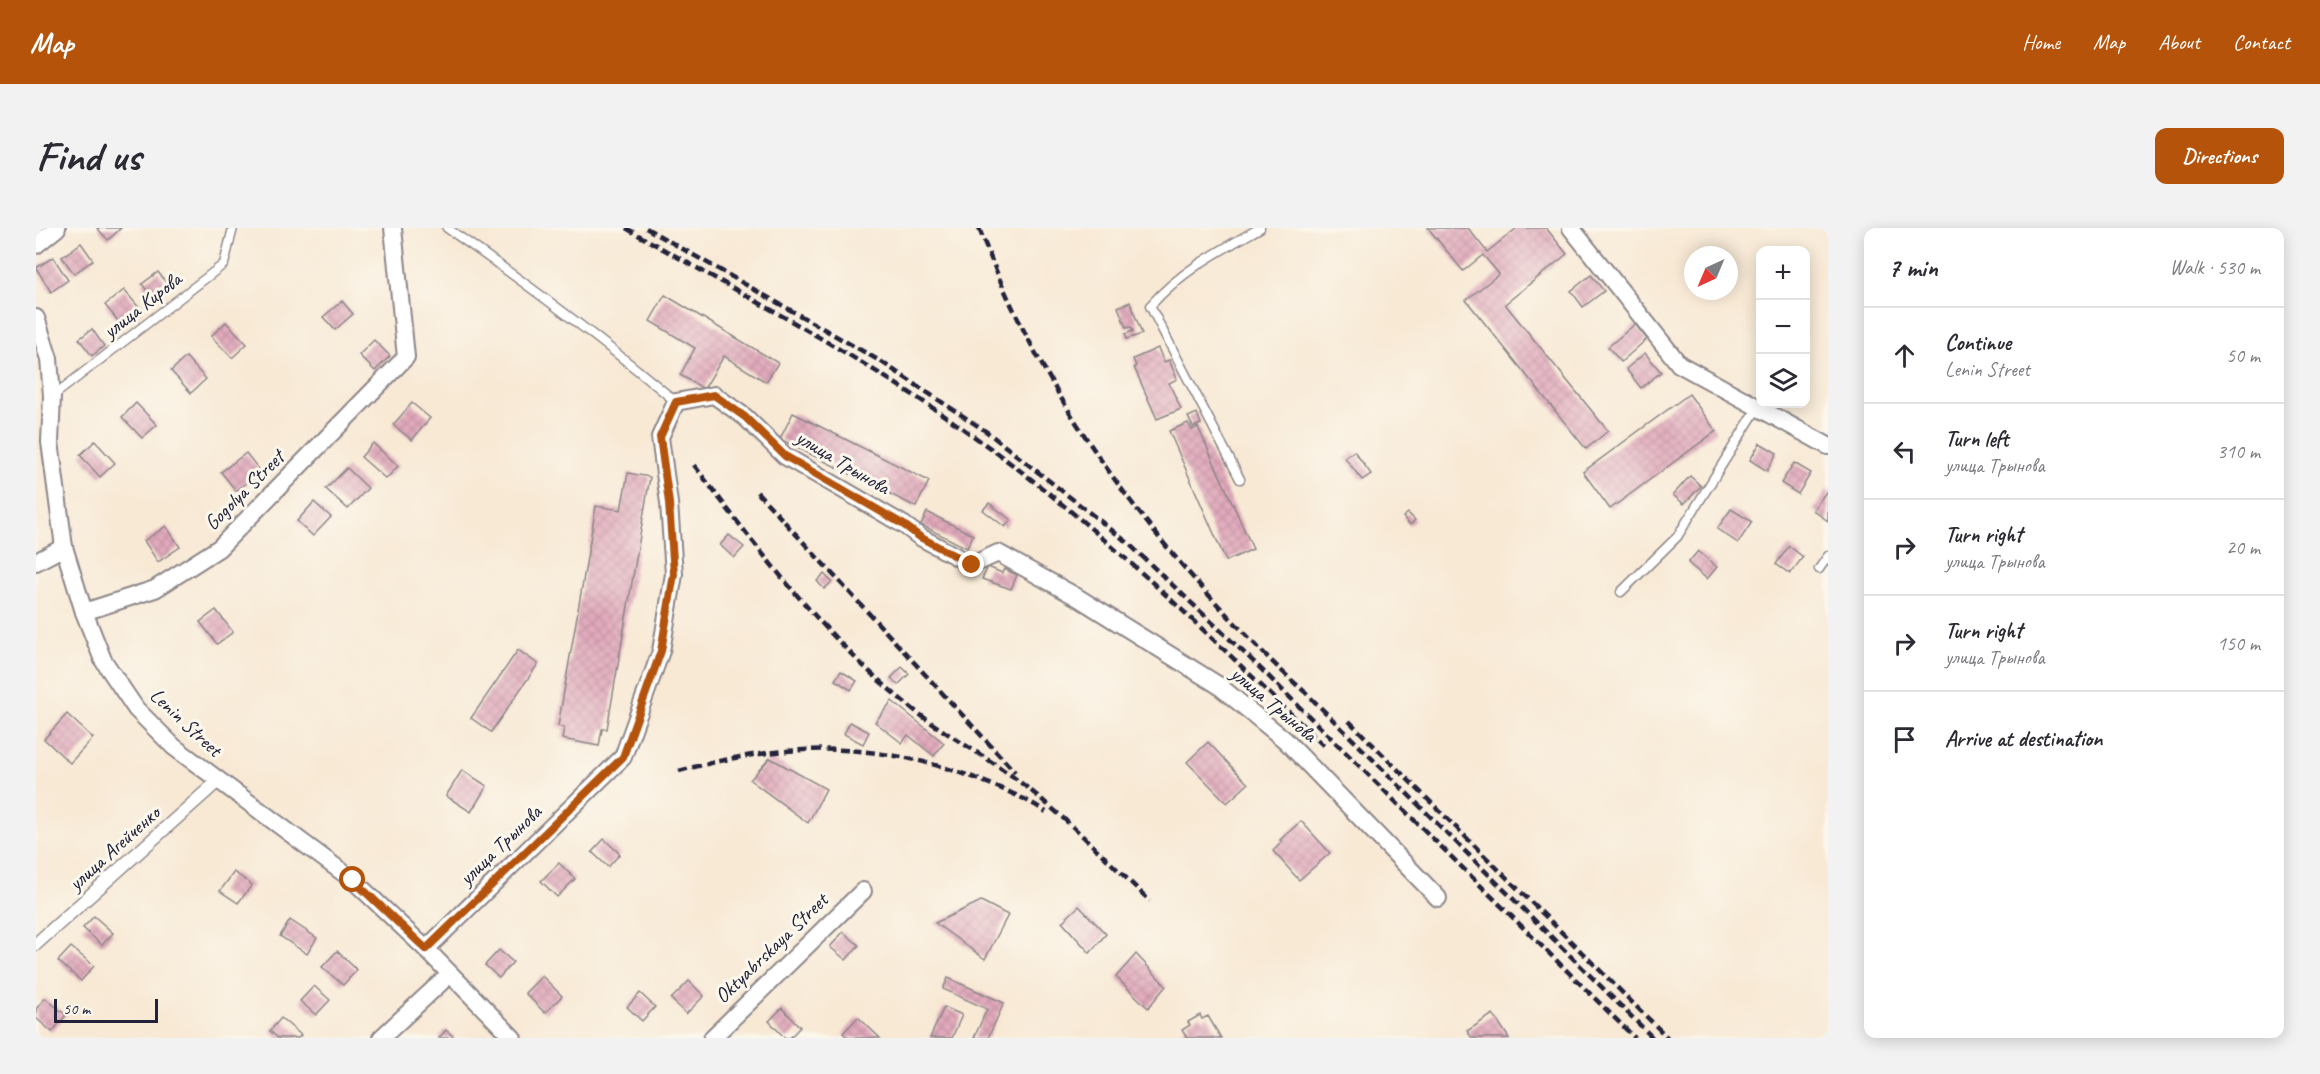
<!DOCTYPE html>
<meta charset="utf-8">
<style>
:root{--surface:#fff;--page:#f2f2f3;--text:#2b2b33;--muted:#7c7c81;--line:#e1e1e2;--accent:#b45309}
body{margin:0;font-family:Caveat,sans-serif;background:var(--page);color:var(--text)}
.controls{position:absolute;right:18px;top:18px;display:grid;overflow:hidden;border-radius:12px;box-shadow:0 3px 15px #0003}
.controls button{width:54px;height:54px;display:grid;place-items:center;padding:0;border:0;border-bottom:2px solid var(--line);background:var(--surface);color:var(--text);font:30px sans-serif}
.compass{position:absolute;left:1648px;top:18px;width:54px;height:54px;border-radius:50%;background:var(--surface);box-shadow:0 3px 15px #0003;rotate:224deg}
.scale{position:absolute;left:18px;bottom:15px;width:104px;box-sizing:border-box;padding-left:6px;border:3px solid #22223b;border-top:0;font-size:16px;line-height:21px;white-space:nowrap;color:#22223b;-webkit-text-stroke:4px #fbf7ec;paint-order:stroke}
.stop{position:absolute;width:18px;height:18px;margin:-14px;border:4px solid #b45309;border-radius:50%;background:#fff}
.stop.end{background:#b45309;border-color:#fff;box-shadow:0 2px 6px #0008}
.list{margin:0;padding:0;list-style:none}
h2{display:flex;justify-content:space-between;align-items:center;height:78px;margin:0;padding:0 24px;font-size:26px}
h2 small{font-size:20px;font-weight:400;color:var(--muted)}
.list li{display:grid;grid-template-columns:39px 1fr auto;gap:18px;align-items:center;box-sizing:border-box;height:96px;padding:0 24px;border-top:2px solid var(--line)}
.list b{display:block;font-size:22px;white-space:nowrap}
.list p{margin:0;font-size:20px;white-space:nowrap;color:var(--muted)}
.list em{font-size:20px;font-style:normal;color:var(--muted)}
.icon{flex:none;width:33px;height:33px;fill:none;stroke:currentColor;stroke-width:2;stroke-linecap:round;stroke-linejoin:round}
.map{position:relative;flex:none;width:1792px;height:810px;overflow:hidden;border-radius:12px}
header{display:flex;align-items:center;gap:36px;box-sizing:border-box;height:84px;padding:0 30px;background:var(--accent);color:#fff}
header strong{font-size:28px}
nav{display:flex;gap:33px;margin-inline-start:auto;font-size:21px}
.intro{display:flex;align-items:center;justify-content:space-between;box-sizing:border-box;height:144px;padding:0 36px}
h1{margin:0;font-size:42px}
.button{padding:15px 27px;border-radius:12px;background:var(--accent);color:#fff;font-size:21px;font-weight:700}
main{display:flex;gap:36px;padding:0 36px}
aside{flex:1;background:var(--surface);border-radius:12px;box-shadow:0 3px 15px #0003}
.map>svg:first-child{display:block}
.building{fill:url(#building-cross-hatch)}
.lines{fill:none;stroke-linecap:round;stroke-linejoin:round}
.service-casing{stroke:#8d8688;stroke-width:11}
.pedestrian-casing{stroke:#8d8688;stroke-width:15}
.minor-casing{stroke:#8d8688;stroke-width:20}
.service{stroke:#fff;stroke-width:8}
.pedestrian{stroke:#fff;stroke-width:12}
.minor{stroke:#fff;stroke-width:16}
.rail{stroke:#22223b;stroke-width:4.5;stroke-dasharray:9 4.5;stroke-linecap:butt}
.route{stroke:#b45309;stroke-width:8}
.labels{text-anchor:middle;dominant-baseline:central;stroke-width:6;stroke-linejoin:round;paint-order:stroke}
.street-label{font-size:21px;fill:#22223b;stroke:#fbf7ec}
</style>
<header>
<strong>Map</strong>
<nav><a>Home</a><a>Map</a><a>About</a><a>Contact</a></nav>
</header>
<div class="intro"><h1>Find us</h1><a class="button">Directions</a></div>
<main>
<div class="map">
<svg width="1792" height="810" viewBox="0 0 1792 810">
<defs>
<pattern id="building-cross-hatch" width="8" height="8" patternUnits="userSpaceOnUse" patternTransform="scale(1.5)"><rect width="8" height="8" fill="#e1aabc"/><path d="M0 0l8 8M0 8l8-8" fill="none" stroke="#c192a2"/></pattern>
</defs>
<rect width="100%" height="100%" fill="#fbf7ec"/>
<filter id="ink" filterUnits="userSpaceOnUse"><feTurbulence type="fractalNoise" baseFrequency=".0167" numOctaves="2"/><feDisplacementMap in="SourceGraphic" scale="12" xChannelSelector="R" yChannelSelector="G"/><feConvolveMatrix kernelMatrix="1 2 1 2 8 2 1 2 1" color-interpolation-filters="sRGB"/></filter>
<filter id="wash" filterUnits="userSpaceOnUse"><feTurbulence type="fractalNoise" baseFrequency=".008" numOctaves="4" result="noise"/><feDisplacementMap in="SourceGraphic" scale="24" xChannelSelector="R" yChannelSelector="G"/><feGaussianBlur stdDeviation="1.35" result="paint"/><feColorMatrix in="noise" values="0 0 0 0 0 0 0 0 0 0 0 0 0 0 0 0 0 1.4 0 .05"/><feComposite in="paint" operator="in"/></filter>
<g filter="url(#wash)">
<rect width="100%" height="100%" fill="#f8e9d5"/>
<g id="blocks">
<!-- building -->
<g class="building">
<polygon points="61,0 85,0 72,12"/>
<polygon points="1392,0 1432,0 1451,24 1481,0 1510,0 1531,26 1469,76 1572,203 1550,221 1430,72 1463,46 1447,27 1427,43"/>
<polygon points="45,15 57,32 38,46 26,29"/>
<polygon points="17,29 32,52 15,64 0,40"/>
<polygon points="122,44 133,58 117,70 106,56"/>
<polygon points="1555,47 1568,63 1547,79 1535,63"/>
<polygon points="88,62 106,83 87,99 69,77"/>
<polygon points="629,67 742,135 730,154 688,128 668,161 644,147 659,120 614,93"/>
<polygon points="306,73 317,86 299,102 287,89"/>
<polygon points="1094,74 1106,106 1091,111 1089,106 1097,103 1095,99 1090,100 1082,79"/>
<polygon points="190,94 211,116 196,130 175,108"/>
<polygon points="1599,96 1611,111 1585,134 1572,119"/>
<polygon points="56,101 68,118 56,128 43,111"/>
<polygon points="338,112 354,128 339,143 323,127"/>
<polygon points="1122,120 1128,134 1133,132 1141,151 1133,155 1145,181 1121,191 1098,139 1100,138 1097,131"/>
<polygon points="1609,125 1625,144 1605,160 1590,141"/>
<polygon points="150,129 170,151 155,165 135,143"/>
<polygon points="1653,166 1680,203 1574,281 1547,244"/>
<polygon points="100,175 121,197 106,210 86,189"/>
<polygon points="376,175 394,190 376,212 357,197"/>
<polygon points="757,185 893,253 880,279 744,211"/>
<polygon points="1161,185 1165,196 1157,199 1152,189"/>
<polygon points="1152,195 1156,202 1162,199 1217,321 1190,333 1133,203"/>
<polygon points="59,213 79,235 64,249 44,227"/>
<polygon points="337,215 362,238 350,251 325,229"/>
<polygon points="1724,215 1741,225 1731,243 1714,232"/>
<polygon points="1318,223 1335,246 1326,252 1309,230"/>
<polygon points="210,225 225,244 200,263 185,244"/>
<polygon points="1758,235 1775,245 1762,266 1745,255"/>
<polygon points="311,240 332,260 312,281 290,261"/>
<polygon points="592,245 614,249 571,501 566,501 563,518 526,511 528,500 522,498 560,278 585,282"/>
<polygon points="1654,248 1665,258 1648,276 1637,267"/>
<polygon points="1792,261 1792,293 1777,282"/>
<polygon points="278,274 295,289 277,308 261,293"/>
<polygon points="953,275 975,292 969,299 947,282"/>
<polygon points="1695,281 1716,294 1702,315 1681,301"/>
<polygon points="891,284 937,307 931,320 885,297"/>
<polygon points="1372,285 1379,292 1374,297 1367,289"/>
<polygon points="130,298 144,319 122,334 108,313"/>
<polygon points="693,307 708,319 698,330 684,317"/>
<polygon points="1753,318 1767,329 1754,346 1740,336"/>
<polygon points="1662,323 1681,339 1671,351 1652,335"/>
<polygon points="952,339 966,345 968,341 981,347 975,361 946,351"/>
<polygon points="788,346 796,354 788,361 781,353"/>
<polygon points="180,382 197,404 181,416 164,394"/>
<polygon points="482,422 502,436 455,504 435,490"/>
<polygon points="866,439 873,446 862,457 855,450"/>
<polygon points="805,443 821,453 815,462 799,452"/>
<polygon points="856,473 908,515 898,528 872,507 866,515 839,494"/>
<polygon points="31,486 57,510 34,535 8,511"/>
<polygon points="814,494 833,504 827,516 808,506"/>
<polygon points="1172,514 1212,556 1191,575 1151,534"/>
<polygon points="734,530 790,561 772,595 714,552"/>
<polygon points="426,542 451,558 435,584 410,568"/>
<polygon points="1265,593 1294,625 1263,652 1237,623 1246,614 1244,612"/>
<polygon points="568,611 584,626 572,639 556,624"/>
<polygon points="523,635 539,651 521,669 505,653"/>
<polygon points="198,644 216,657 202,675 184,663"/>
<polygon points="945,673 972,687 949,731 899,695"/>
<polygon points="1043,678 1070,706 1054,725 1026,694"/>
<polygon points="58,688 77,705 66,717 47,700"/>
<polygon points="254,692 281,710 271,726 244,708"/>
<polygon points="807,704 823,717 810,732 794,719"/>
<polygon points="35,719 58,738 45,753 22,733"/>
<polygon points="463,722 477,734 463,750 449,737"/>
<polygon points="301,723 321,742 307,757 286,739"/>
<polygon points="1100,726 1130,758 1112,780 1080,749"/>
<polygon points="506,748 526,768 509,785 489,765"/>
<polygon points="912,750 968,775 952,810 938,810 951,781 907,761"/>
<polygon points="653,753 668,768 650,786 635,771"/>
<polygon points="278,758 294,772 280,787 264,773"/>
<polygon points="604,765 619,779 606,793 591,779"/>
<polygon points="9,770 30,787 16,804 0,790 0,781"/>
<polygon points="908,779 926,787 916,810 894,810"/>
<polygon points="746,780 764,799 754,810 749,810 733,793"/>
<polygon points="1457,786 1473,810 1436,810 1431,803"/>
<polygon points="1164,787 1166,791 1172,788 1185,810 1151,810 1146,802 1154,797 1152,794"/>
<polygon points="822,789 844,810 812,810 807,805"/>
<polygon points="245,790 265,807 262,810 242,810 234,803"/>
<polygon points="410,802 419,810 403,810"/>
</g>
</g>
</g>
<g filter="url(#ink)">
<use href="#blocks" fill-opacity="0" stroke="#8d8688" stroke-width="1.5"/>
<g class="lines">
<defs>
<g id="service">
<path d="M411,0C490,55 567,112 640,174"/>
<polyline points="17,168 188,36 197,0"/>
<path d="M1204,251L1114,78C1145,43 1183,23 1224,0"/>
<polyline points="1783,341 1792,328"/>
<polyline points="1585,364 1641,309 1722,179"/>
</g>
<polyline id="pedestrian" points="0,716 182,553"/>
<g id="minor">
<polyline points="1535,0 1643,136 1792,218"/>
<polyline points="0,17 21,0"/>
<polyline points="0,90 13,131 16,168 14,214 28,319 48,384 67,432 100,481 138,519 317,652 390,721 477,810"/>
<polyline points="0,334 28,319"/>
<polyline points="48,384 119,361 183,320 370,129 357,0"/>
<polyline points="390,721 587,529 625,423 638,346 633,275 624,209 640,174 678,167 709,189 749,228 868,297 884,309 936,337 962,325 1041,369 1182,457 1249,512 1402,670"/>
<polyline points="345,810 414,746"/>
<polyline points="676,810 827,663"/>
</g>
</defs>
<!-- service casing -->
<use href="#service" class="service-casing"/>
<!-- pedestrian casing -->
<use href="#pedestrian" class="pedestrian-casing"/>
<!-- minor casing -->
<use href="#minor" class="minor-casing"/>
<!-- service -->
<use href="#service" class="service"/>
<!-- pedestrian -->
<use href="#pedestrian" class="pedestrian"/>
<!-- minor -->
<use href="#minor" class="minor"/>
<!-- rail -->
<g class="rail">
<path d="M590,0C709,68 831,131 943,212C1068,302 1177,411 1288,518"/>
<polyline points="610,0 844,133 951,204 1091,314 1220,436 1599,810"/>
<path d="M943,0C998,148 1089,281 1198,394C1221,418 1243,442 1269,464L1617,810"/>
<path d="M658,237C725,325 794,417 882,485C912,508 946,526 976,548C1026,585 1069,630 1114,673"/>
<polyline points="721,264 979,544"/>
<polyline points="1313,493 1632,810"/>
<path d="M643,543C747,514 842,512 944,552C966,561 990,570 1010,584"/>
</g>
</g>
</g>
<g class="lines" filter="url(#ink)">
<!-- route -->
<polyline class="route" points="317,652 390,721 587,529 625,423 638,346 633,275 624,209 640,174 678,167 709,189 749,228 868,297 884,309 936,337"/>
</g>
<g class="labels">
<!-- street labels -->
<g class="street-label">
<text transform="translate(106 77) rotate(-38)">улица Кирова</text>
<text transform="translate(807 234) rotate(31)">улица Трынова</text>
<text transform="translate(208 262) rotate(-45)">Gogolya Street</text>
<text transform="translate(1238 476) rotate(40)">улица Трынова</text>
<text transform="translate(150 494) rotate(43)">Lenin Street</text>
<text transform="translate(464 617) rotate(-44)">улица Трынова</text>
<text transform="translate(78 620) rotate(-42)">улица Агейченко</text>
<text transform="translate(735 720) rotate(-44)">Oktyabrskaya Street</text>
</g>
</g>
</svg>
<div class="controls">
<button>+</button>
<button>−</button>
<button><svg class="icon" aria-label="layers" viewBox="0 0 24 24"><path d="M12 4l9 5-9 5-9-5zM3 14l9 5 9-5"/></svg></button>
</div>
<svg class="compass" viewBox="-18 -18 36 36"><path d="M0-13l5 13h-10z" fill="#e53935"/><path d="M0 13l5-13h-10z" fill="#7c7c81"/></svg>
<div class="scale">50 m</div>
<div class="stop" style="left:317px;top:652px"></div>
<div class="stop end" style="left:936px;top:337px"></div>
</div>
<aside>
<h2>7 min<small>Walk · 530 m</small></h2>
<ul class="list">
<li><svg class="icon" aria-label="ahead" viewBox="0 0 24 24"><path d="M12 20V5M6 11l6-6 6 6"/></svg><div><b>Continue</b><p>Lenin Street</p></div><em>50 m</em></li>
<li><svg class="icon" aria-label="left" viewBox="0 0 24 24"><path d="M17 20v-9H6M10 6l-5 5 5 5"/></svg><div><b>Turn left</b><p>улица Трынова</p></div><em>310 m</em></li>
<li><svg class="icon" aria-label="right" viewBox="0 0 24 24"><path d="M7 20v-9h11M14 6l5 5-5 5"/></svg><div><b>Turn right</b><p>улица Трынова</p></div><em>20 m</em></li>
<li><svg class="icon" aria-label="right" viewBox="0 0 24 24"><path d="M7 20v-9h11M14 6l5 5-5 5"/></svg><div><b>Turn right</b><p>улица Трынова</p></div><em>150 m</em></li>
<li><svg class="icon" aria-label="arrive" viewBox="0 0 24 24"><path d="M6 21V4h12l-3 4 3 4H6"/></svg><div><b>Arrive at destination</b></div></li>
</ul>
</aside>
</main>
